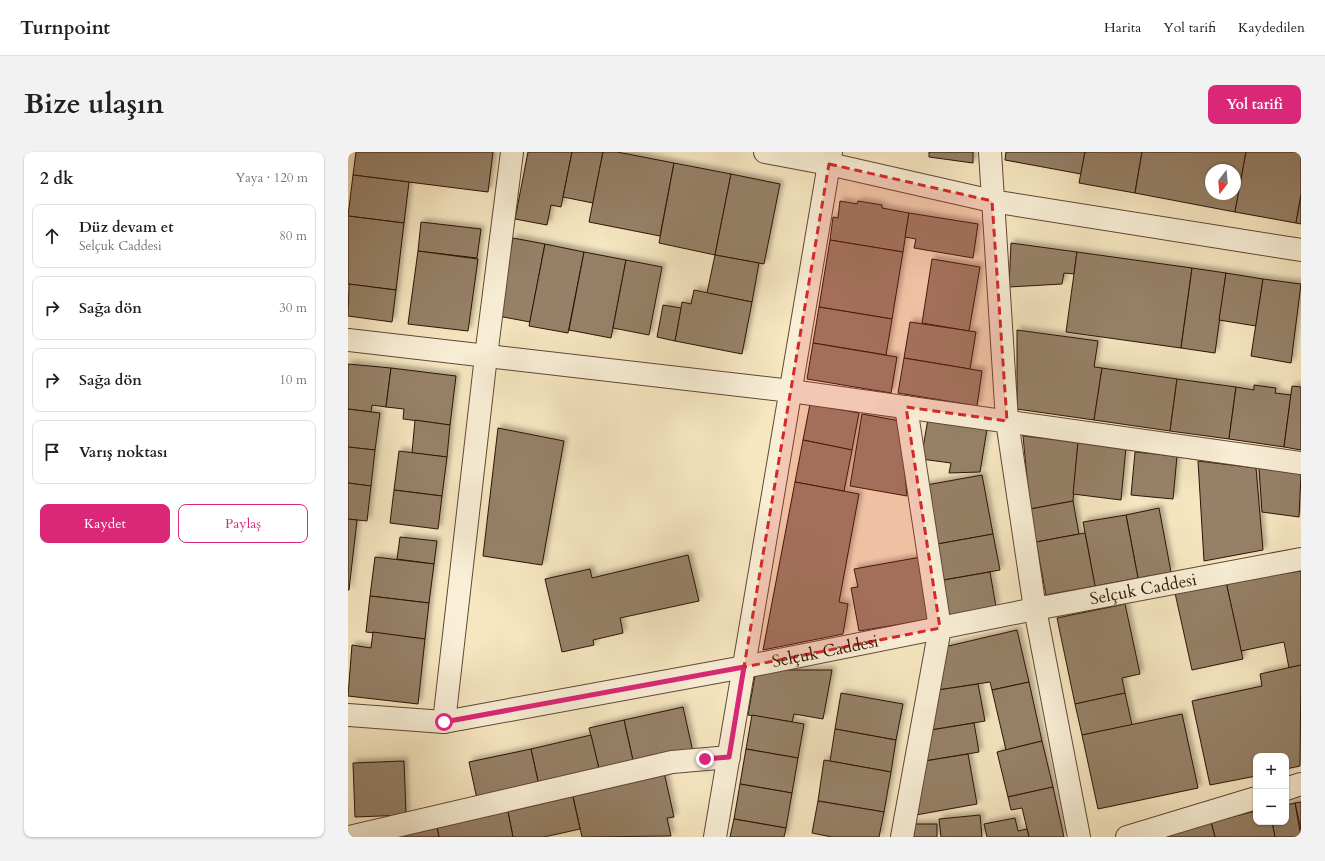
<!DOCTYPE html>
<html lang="tr">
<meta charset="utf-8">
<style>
:root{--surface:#fff;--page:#f2f2f2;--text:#202124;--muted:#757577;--line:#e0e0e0;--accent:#db2777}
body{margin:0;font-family:Cardo,serif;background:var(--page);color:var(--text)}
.controls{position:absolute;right:12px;bottom:12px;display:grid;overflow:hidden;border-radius:8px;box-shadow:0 1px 3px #0004}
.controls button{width:36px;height:36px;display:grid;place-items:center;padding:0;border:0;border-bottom:1px solid var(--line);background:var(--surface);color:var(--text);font:20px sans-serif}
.compass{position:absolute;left:857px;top:12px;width:36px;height:36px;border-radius:50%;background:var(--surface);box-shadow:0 1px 3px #0004;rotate:196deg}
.stop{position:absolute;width:12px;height:12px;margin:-9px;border:3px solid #db2777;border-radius:50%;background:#fff}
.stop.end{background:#db2777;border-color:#fff;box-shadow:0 1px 4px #0008}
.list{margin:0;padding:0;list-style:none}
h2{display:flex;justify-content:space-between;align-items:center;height:52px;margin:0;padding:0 16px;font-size:17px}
h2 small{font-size:13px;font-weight:400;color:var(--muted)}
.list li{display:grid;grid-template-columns:26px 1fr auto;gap:12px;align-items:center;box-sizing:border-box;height:64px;margin:0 8px 8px;padding:0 8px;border:1px solid var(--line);border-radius:8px}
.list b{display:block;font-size:15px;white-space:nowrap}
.list p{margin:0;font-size:13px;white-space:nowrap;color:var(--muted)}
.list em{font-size:13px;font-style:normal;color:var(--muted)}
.actions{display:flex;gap:8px;padding:12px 16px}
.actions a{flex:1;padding:9px 0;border:1px solid var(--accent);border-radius:8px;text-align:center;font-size:14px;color:var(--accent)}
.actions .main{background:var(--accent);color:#fff}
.icon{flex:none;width:22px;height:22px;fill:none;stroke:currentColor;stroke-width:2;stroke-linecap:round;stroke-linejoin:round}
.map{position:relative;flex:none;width:953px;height:685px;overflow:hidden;border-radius:8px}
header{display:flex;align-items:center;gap:24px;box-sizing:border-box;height:56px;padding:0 20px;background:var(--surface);border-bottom:1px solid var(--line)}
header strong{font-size:19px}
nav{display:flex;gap:22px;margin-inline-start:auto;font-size:14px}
.intro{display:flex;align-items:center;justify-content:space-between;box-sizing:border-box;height:96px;padding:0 24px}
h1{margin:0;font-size:28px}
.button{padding:10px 18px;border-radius:8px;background:var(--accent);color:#fff;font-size:14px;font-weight:700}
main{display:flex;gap:24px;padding:0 24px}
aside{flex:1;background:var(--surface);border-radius:8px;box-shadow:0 1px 3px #0004}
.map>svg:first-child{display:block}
.building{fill:#968167;stroke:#2f1206;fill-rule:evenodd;filter:url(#shadow)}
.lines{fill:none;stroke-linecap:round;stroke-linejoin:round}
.minor-casing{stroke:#614735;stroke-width:24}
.tertiary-casing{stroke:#614735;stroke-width:24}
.minor{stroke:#f9efd7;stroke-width:22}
.tertiary{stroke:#f9efd7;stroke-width:22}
.route{stroke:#db2777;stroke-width:5}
.marked{fill:#d62828;fill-opacity:0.2;stroke:#d62828;stroke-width:3;stroke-dasharray:8 5;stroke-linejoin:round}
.labels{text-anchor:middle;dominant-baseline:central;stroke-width:4;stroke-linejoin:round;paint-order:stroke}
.street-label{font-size:17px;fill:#2f1206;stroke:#f9efd7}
</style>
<header>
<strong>Turnpoint</strong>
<nav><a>Harita</a><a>Yol tarifi</a><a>Kaydedilen</a></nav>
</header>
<div class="intro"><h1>Bize ulaşın</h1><a class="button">Yol tarifi</a></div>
<main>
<aside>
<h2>2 dk<small>Yaya · 120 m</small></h2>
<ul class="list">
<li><svg class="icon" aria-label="ahead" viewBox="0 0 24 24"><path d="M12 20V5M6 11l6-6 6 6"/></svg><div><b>Düz devam et</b><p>Selçuk Caddesi</p></div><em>80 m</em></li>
<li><svg class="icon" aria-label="right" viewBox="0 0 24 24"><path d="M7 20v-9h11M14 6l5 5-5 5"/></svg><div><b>Sağa dön</b></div><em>30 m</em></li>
<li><svg class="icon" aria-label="right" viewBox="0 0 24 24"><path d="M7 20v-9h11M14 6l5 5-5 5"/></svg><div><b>Sağa dön</b></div><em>10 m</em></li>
<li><svg class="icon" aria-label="arrive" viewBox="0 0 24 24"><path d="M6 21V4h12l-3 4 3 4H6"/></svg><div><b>Varış noktası</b></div></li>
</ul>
<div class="actions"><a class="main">Kaydet</a><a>Paylaş</a></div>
</aside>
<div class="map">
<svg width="953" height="685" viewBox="0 0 953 685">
<defs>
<filter id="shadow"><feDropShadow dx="3.5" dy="-3.5" stdDeviation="2" flood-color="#0004"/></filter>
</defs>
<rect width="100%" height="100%" fill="#f6e7c1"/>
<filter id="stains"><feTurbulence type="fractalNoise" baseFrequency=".005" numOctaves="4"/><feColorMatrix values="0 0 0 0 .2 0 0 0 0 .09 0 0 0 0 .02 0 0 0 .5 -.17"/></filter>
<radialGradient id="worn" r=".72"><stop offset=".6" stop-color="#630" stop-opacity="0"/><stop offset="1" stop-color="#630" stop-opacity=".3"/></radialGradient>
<!-- building -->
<g class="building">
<polygon points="8,0 145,0 140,40 5,23"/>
<polygon points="180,0 224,0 213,55 203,53 199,73 167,67"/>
<polygon points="224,0 255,0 245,51 215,45"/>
<polygon points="255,0 269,0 326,11 312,84 241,70"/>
<polygon points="581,0 625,0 625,11 581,5"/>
<polygon points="658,0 737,0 733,22 657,8"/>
<polygon points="737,0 794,0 787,41 731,31"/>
<path d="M794,0H898L887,60L787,41ZM863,18H887V42H863Z"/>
<polygon points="898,0 953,0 953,43 948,71 887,60"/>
<polygon points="326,11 383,22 367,103 311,91"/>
<polygon points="383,22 432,32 416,112 367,103"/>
<polygon points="5,23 61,30 56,71 0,64"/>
<polygon points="953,43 953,72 948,71"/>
<polygon points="492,49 509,52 510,49 534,53 534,56 561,61 555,100 482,88 485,65 490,66"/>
<polygon points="561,61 630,72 625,106 566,96 568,87 557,85"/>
<polygon points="0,64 56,71 48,138 0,132"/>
<polygon points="73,70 133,77 129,106 70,99"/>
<polygon points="165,86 197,92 182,170 150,164"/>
<polygon points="482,88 555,100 544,167 471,155"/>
<polygon points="663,91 729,100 726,122 716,121 714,132 661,135"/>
<polygon points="197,92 236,100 220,181 181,174"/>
<polygon points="70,99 130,107 120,179 60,172"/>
<polygon points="236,100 278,108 263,186 221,178"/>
<polygon points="729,100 844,116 833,196 718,180"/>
<polygon points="367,103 411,111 404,150 359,141"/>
<polygon points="584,107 632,115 621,179 574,171"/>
<polygon points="278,108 314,115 301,183 265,176"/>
<polygon points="844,116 878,121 867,201 833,196"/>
<polygon points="878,121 915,127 908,174 871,168"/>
<polygon points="915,127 953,132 943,211 903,204"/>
<polygon points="1,132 48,138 44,170 0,164"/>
<polygon points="346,138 404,150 394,202 327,189 334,150 343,152"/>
<polygon points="315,153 333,156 327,189 309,185"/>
<polygon points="471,155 544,167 538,203 465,191"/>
<polygon points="562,170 628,180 622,217 556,206"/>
<polygon points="669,178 750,189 746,215 754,216 746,268 669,257"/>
<polygon points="465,191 549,205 543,241 459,227"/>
<polygon points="556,206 634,219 629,254 550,241"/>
<polygon points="0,212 43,216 38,255 24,253 23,260 0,257"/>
<polygon points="43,216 108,224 102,273 55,267 56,257 38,255"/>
<polygon points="754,216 829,227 822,279 746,268"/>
<polygon points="829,227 888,235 881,287 822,279"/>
<polygon points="906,233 928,236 927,241 943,243 936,295 881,287 888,235 906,238"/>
<polygon points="944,234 953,235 953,298 936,295"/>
<polygon points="462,252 511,261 504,298 455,288"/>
<polygon points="0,257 32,261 27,298 0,295"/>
<polygon points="514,262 552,269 559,344 502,334"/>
<polygon points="580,267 639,277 632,320 601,321 603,311 573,307"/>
<polygon points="67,268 102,273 99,305 64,301"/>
<polygon points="150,276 216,289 194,413 135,404"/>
<polygon points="675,284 730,290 725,349 682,357"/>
<polygon points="455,288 504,298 496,339 447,330"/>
<polygon points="730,290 778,295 773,348 725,342"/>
<polygon points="0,295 27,298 23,334 0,331"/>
<polygon points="51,299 99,305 94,344 46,338"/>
<polygon points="787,300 829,304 825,347 783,343"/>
<polygon points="850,309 908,316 915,398 856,409"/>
<polygon points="911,316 953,322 951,365 914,360"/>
<polygon points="634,323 645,382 584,393 573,334"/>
<polygon points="447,330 511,342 491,450 500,452 495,482 415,498"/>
<polygon points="0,331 23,334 19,369 0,367"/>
<polygon points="46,338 94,344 90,377 42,371"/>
<polygon points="725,349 731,382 688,390 682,357"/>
<polygon points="811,356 823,420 790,426 778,363"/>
<polygon points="778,363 790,426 747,434 735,370"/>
<polygon points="0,367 9,368 1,438 0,438"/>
<polygon points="737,381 747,434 698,443 688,390"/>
<polygon points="645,382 652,418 590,429 584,393"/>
<polygon points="52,385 89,389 86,412 49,407"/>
<polygon points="340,403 351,449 272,466 275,481 245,488 246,493 214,500 197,427 242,417 244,426"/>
<polygon points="27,405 86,412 81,451 22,444"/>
<polygon points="573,405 584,467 511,479 503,436 510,435 506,417"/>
<polygon points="953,419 953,513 941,516 936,490 893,499 878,430"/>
<polygon points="642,420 648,455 597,465 590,429"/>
<polygon points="878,430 895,507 844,518 827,441"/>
<polygon points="22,444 81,451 77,487 18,480"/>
<polygon points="777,452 792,522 774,526 777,541 727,552 709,466"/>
<polygon points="669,478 681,530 644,538 642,530 590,538 596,495"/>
<polygon points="25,480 77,487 70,552 0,544 4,493 23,496"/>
<polygon points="953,513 952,614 938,617 938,604 908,604 908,624 862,633 844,549 914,534 912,522"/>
<polygon points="408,518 484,518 475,567 446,562 444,570 400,563"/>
<polygon points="681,530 694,589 658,598 644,538"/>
<polygon points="630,532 637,569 583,578 590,538"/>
<polygon points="493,541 555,552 548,588 487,577"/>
<polygon points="777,541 784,573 734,583 727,552"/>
<polygon points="335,555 345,600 286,613 276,568"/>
<polygon points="834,562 850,636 750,657 734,583"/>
<polygon points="404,563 456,572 450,606 398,597"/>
<polygon points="276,568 286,613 252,621 241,576"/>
<polygon points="626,571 631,600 577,609 583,578"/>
<polygon points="487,577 548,588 543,620 482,609"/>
<polygon points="243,583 252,621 191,634 183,597"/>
<polygon points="694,589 705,635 660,645 649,600"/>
<polygon points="183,597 191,634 129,647 121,610"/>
<polygon points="398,597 450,606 444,641 392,632"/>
<polygon points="620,602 629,652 568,663 577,609"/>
<polygon points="476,608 543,620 536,660 470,649"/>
<polygon points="56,609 58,663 7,665 5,611"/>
<polygon points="316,620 326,665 319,666 323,684 234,685 223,635"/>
<polygon points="392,632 444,641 438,676 386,667"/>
<polygon points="705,635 716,685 681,685 674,656 663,658 660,645"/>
<polygon points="224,641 232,677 196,685 165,685 159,655"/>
<polygon points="470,649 536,660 531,685 484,685 464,681"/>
<polygon points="953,650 953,678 947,651"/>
<polygon points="947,651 953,685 927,685 924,670 938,670 938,653"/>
<polygon points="159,655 165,685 91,685 88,671"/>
<polygon points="908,659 908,670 924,670 927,685 867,685 863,670"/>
<polygon points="632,663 634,685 593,685 591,667"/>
<polygon points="667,666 670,679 679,677 681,685 639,685 636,672"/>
<polygon points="386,667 438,676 436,685 382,685"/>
<polygon points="863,670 867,685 814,685"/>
<polygon points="88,671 91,685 22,685"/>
<rect x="559" y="672" width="30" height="13"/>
</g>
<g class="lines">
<defs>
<g id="minor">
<polyline points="642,0 659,269 687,457 731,685"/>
<polyline points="481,12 644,49 953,98"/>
<polyline points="0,188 443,239 953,311"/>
<path id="s1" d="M0,563L96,570L396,515L687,457L953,407"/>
<polyline points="96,570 138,204 164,0"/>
<polyline points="938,637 953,632"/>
<polyline points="1,685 324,610 381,605"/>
<polyline points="554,685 592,476 558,255"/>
<polyline points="779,685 908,646"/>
</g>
<g id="tertiary">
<polyline points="417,0 481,12"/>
<polyline points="367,685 483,0"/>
</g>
</defs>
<!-- minor casing -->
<use href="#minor" class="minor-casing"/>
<!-- tertiary casing -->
<use href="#tertiary" class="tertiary-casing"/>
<!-- minor -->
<use href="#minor" class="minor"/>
<!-- tertiary -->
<use href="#tertiary" class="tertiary"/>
</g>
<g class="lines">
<!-- route -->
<polyline class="route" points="96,570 396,515 381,605 357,607"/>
</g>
<!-- marked area -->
<path class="marked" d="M481,12L644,49L659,269L558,255L592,476L396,515Z"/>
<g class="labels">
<!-- street labels -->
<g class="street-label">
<text stroke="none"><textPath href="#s1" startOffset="808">Selçuk Caddesi</textPath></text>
<text stroke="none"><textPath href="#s1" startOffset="484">Selçuk Caddesi</textPath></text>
</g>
</g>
<rect width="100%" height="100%" filter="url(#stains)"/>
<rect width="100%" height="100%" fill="url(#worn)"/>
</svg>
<div class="controls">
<button>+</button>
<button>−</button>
</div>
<svg class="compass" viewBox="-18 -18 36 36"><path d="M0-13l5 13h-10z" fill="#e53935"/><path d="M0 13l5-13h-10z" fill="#757577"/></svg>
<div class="stop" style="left:96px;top:570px"></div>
<div class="stop end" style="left:357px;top:607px"></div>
</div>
</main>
